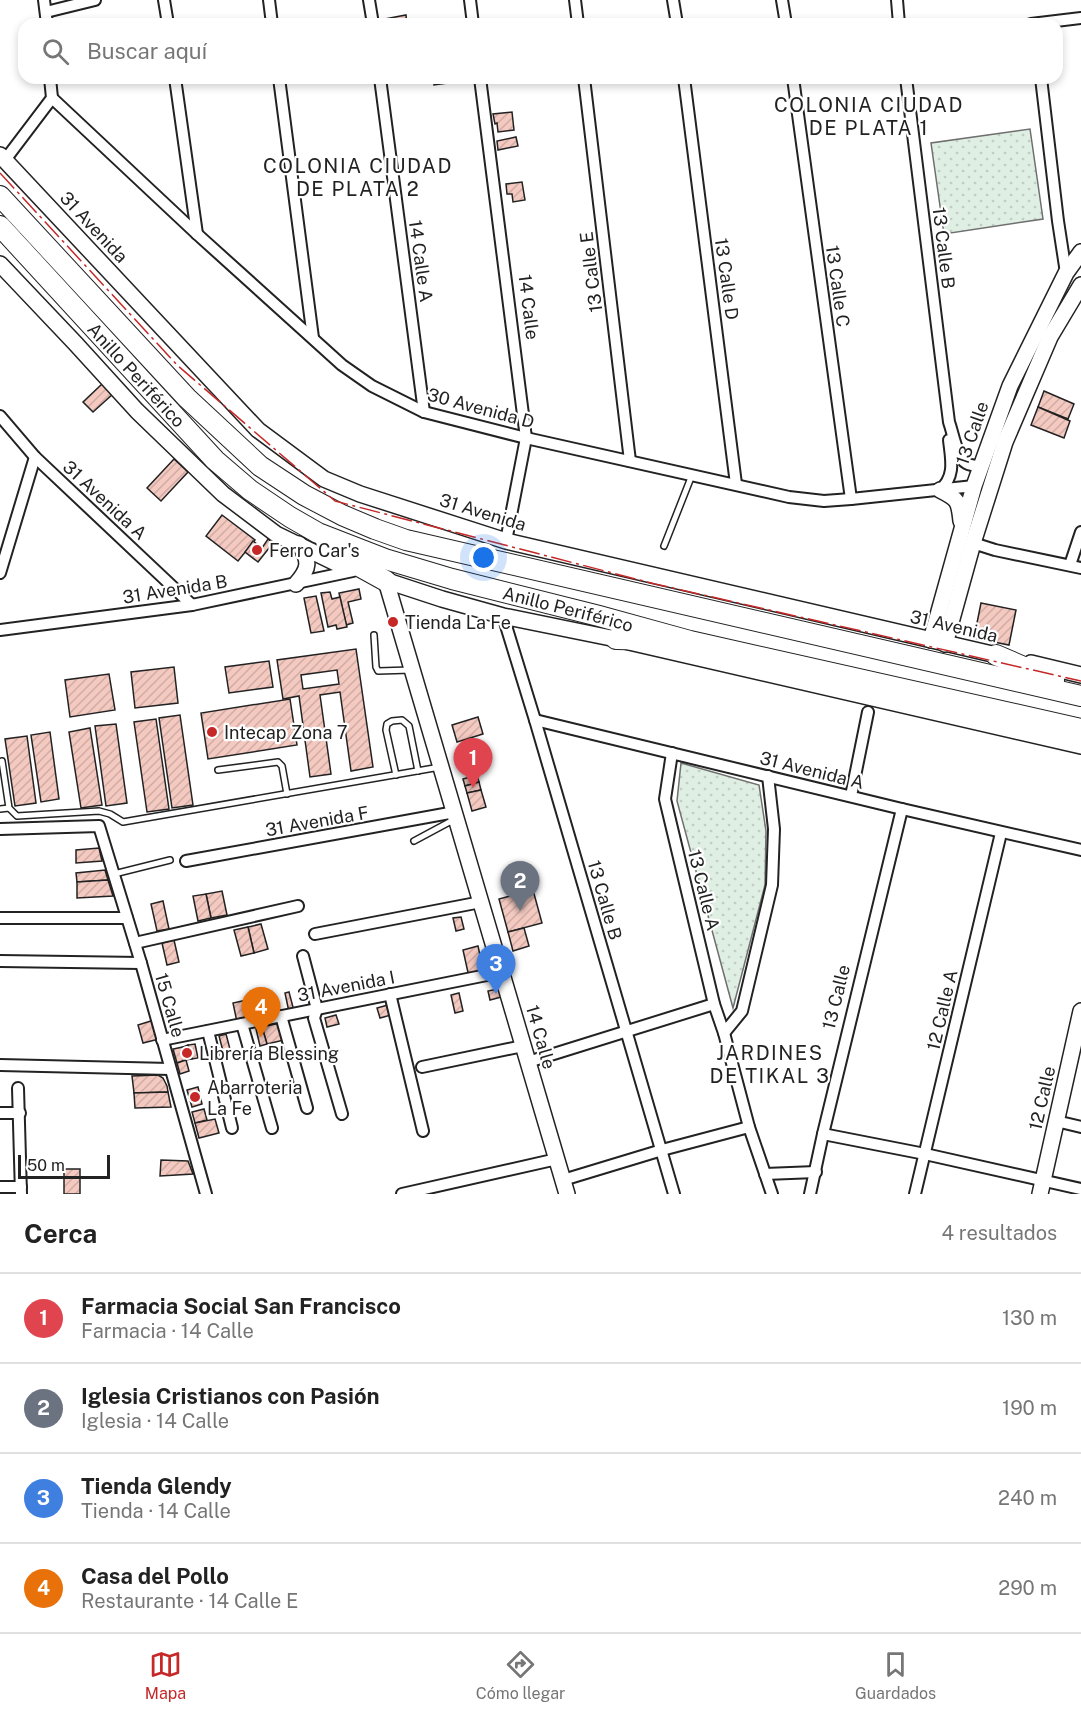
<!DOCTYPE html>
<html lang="es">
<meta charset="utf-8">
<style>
:root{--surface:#fff;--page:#f2f2f2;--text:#222;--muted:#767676;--line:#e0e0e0;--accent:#c62828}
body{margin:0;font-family:"Public Sans",sans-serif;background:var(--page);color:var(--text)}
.scale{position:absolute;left:18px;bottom:15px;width:92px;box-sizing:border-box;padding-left:6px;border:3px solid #222;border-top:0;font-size:16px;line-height:21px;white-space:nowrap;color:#222;-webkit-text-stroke:4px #fff;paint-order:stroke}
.you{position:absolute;left:484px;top:558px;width:21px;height:21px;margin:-15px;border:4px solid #fff;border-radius:50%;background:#1a73e8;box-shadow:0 0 0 9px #1a73e833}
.badge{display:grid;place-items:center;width:39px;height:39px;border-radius:50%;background:var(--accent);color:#fff;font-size:20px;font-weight:700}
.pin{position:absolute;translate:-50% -50px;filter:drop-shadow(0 2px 3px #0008)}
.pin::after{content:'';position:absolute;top:32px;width:21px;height:18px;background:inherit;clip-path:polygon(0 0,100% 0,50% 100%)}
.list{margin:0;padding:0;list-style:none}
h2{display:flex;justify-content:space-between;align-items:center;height:78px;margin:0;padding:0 24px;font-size:26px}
h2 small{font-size:20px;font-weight:400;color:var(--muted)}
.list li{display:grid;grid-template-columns:39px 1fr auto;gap:18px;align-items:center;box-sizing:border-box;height:90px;padding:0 24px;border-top:2px solid var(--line)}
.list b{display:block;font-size:22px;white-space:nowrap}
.list p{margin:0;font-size:20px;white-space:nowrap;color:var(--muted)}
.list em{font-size:20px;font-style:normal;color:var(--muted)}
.icon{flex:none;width:33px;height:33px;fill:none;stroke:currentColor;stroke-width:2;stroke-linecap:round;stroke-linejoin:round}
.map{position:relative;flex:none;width:1081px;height:1194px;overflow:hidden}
.search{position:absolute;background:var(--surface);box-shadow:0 3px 9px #0003;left:18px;right:18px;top:18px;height:66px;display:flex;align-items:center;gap:15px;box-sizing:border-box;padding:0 21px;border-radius:18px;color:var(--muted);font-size:22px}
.sheet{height:438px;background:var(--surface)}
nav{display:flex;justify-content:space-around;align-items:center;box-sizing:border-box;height:84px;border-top:2px solid var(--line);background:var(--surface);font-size:16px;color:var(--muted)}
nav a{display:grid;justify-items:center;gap:3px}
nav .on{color:var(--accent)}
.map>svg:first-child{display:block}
.park{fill:url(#park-dots);stroke:#6f6f6f;stroke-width:1.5}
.building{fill:url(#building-hatch);stroke:#222;stroke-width:1.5;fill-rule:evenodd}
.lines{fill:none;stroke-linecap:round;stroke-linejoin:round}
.lane-casing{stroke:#222;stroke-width:8}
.street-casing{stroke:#222;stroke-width:14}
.secondary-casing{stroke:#222;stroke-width:18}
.highway-casing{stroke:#222;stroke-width:22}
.lane{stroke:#fff;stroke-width:5}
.street{stroke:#fff;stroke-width:10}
.secondary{stroke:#fff;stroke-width:15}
.highway{stroke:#fff;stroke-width:20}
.power{stroke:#c62828;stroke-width:1.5;stroke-dasharray:21 4.5 3 4.5;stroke-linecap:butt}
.poi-dot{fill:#c62828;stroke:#fff;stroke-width:2}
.labels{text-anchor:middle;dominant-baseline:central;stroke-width:4.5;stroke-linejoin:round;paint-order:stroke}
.street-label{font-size:18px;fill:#222;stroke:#fff}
.poi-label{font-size:18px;fill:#222;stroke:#fff;text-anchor:start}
.neighbourhood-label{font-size:20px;letter-spacing:1.5px;fill:#222;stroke:#fff}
</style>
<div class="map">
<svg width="1081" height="1194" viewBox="0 0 1081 1194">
<defs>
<pattern id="park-dots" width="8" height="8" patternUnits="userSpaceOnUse" patternTransform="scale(1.5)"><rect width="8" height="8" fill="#e0efe3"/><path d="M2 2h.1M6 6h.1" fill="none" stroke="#c0cdc2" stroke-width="1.8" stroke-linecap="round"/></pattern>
<pattern id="building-hatch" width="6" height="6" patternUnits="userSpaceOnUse" patternTransform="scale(1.5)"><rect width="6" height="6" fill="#f3c9c0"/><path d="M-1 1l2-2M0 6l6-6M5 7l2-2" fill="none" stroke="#d0aca5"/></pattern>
</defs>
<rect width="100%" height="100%" fill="#fff"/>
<!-- park -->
<g class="park">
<polygon points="1030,129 1043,219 944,234 931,143"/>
<polygon points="681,763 759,785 766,831 765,885 733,1008 677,801"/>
</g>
<!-- building -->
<g class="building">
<polygon points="406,15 407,24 379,24 379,20"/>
<polygon points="434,78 462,78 462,81 434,85"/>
<polygon points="512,112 514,130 498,132 497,123 495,124 493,114"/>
<polygon points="516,137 518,146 498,150 497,141"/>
<polygon points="522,182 525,200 513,202 512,194 507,194 506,184"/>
<polygon points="103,383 113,394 93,412 83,402"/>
<polygon points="1044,391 1074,404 1068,419 1038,407"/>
<polygon points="1038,407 1070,421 1064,438 1031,425"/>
<polygon points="174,459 188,472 161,501 147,488"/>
<polygon points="222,515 255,540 238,561 206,536"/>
<polygon points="268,539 273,543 258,562 245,552 253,541 262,548"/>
<polygon points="359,589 361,599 348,602 353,623 346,625 339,593"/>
<polygon points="330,592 332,599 340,597 347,627 337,629 336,625 328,627 321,593"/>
<polygon points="316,596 324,631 311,633 304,598"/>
<polygon points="981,603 1016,610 1009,645 974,638"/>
<path d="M356,649L373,767L351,771L340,692L320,695L331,774L310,777L299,696L283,699L277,660ZM337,670L339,684L303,689L301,675Z"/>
<polygon points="269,661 273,687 229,693 225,667"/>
<polygon points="174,667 178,703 135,708 131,672"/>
<polygon points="109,674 115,710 70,717 65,680"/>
<polygon points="290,699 297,745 208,759 201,713"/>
<polygon points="180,715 193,805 172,808 159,718"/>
<polygon points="478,717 483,734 457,742 452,725"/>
<polygon points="156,719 169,809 147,812 134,722"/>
<polygon points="116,724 127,803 106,806 95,726"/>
<polygon points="90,728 102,805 81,808 69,732"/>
<polygon points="50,732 59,799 41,802 31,735"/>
<polygon points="27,736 36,803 15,806 5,739"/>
<polygon points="477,775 479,782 465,786 463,779"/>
<polygon points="479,782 481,790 467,793 465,786"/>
<polygon points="481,790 486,807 472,811 467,793"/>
<polygon points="99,848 102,861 76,863 76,850"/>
<polygon points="105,870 108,880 77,882 76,873"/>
<polygon points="108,880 113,896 77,898 77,882"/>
<polygon points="533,890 542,923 508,932 499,899"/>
<polygon points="222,891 227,915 211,918 206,894"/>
<polygon points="206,894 211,918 198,921 193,896"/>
<polygon points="163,901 169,929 157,931 151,904"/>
<polygon points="461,917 464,929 456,931 453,918"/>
<polygon points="261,924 268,949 254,953 248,927"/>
<polygon points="248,927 254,953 241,956 234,930"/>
<polygon points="524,928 529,946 513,951 508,932"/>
<polygon points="174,940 179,962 167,965 162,943"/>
<polygon points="478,946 484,974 469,977 463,950"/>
<polygon points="502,988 505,996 490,1000 488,991"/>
<polygon points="289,992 294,1011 289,1012 285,993"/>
<polygon points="459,993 463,1011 455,1013 451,995"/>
<polygon points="260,997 264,1016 258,1018 254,999"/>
<polygon points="254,999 258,1018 252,1019 247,1000"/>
<polygon points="247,1000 252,1019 237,1022 233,1003"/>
<polygon points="388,1005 391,1015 380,1018 377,1008"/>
<polygon points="336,1015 339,1024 327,1027 325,1018"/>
<polygon points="154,1020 159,1039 143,1043 138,1025"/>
<polygon points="280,1023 284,1040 267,1044 262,1027"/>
<polygon points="262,1027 267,1044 260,1046 256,1029"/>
<polygon points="226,1034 231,1053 224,1055 219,1036"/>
<polygon points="195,1044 198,1058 192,1059 188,1045"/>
<polygon points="188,1045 192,1059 186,1060 183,1047"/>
<polygon points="183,1047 186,1060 177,1063 173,1049"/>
<polygon points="186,1060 189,1071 180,1074 177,1063"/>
<polygon points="158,1075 163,1078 167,1086 168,1092 134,1093 132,1076"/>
<polygon points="198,1087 202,1104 192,1107 187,1090"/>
<polygon points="168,1092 171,1107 135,1108 134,1093"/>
<polygon points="204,1109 207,1120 195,1123 192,1112"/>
<polygon points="215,1119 219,1133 199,1138 195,1123"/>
<polygon points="161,1160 188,1161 193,1174 160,1176"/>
<rect x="64" y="1169" width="16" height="25"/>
</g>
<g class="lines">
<defs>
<g id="lane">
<polyline points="664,546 692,475"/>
<polyline points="374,635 376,667 378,671 411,670"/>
<polyline points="2,761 9,808 17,816 99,811 110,814 123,822 440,767"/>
<polyline points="218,770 278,762 282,766 287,794"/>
<polyline points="396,775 386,730 387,724 392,721 402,720 409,726 418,771"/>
<polyline points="0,809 9,808"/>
<polyline points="414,841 455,819"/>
<polyline points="114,874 170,860"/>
</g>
<g id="street">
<polyline points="44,0 47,24"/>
<polyline points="164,0 168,24"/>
<polyline points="269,0 272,24"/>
<polyline points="369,0 373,24"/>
<polyline points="470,0 473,24"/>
<polyline points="575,0 578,24"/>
<polyline points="673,0 677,24"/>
<polyline points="782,0 786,24"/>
<polyline points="897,0 899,24"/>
<polyline points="46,12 95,0"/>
<polyline points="1031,24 1081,18"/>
<polyline points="175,78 197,234"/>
<polyline points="279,78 313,338"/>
<polyline points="380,78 424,412"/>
<polyline points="480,78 526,438 506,541"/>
<polyline points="584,78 630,461"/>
<polyline points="684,78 736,484"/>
<polyline points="793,78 851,499"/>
<path d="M906,78L949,422C953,433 957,458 966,463C971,466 977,466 982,466"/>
<polyline points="1041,78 1058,221 1066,273"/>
<polyline points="52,98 197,234 342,365 372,386 424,412 526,438 789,497 824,501 851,499 974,486"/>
<polyline points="5,160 52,98 50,78"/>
<polyline points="0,416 35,457 192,605"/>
<path d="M940,490C956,476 951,459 949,440"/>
<polyline points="973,543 995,550 1081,568"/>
<polyline points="1070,565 1081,532"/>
<polyline points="0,573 35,457"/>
<polyline points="503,616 535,720 674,1194"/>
<polyline points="0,630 192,605 353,571"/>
<polyline points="535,720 902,809 1081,850"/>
<polyline points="672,753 665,799 714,1004 724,1033 749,1127 772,1194"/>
<polyline points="851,796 868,712"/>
<polyline points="0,829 99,826 141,963 206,1194"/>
<polyline points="186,861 455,812"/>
<polyline points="0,918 127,918"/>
<polyline points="315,934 481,902"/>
<polyline points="135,943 298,906"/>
<polyline points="303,956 317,1009 314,1018 342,1114"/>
<polyline points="0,961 141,963"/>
<polyline points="390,994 423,1131"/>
<polyline points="281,1016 307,1108"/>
<polyline points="242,1024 272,1128"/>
<polyline points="208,1031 232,1128"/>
<polyline points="724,1033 742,1011 772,885 774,829 768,776"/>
<polyline points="162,1040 502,972"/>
<polyline points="528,1062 714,1004"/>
<polyline points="0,1065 170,1069"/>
<polyline points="422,1067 523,1046"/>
<polyline points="18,1088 21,1194"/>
<polyline points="0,1113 20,1113"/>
<polyline points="1056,1121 1081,1127"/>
<polyline points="823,1134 925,1154 1081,1189"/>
<polyline points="765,1174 816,1172"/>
<polyline points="563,1180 662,1150 749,1127"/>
<polyline points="0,1187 21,1187"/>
<polyline points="402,1194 557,1159"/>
<polyline points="810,1194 823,1134 902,809"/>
<polyline points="915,1194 1001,833"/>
</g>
<g id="secondary">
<polyline points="0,155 258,430 324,479 360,494 506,541 1005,657"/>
<polyline points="0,264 75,343 137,411 223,494 276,534 346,568"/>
<path d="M940,490C958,499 959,501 961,521"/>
<polyline points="378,578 442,599 503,616 616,639 1081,746"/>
<polyline points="386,581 567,1194"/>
<path d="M296,584C310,568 310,561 299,544"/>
<polyline points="931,640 974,486 1010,386 1066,273 1081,252"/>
<polyline points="945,644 973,543 1005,442 1050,337 1081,285"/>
<polyline points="1031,663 1081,675"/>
<polyline points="1040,1194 1081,1011"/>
</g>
<g id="highway">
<polyline points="0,196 187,398 260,466 304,495 342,515 375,529 406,540 1081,696"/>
<path id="s1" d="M0,226L215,460L250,490L290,517L318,533L385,559L452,579L599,616L690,641L1081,729"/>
<polyline points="326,541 339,555 386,581"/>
<polyline points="616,639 661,640"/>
<polyline points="996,655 1054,680"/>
</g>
</defs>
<!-- lane casing -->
<use href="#lane" class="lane-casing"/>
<!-- street casing -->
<use href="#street" class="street-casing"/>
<!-- secondary casing -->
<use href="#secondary" class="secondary-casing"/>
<!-- highway casing -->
<use href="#highway" class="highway-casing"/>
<!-- lane -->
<use href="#lane" class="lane"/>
<!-- street -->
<use href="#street" class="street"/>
<!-- secondary -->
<use href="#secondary" class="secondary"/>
<!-- highway -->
<use href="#highway" class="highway"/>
<!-- power -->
<polyline class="power" points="0,173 177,365 335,501 655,584 1081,681"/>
</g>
<!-- markers -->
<g class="poi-dot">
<circle cx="257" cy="550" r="6"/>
<circle cx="393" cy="622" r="6"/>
<circle cx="212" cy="732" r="6"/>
<circle cx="187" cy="1053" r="6"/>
<circle cx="195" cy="1097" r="6"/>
</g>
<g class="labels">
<!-- street labels -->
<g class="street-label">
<text transform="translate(94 227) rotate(47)">31 Avenida</text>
<text transform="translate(944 248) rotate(83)">13 Calle B</text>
<text transform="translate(421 261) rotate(82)">14 Calle A</text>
<text transform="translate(591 272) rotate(-97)">13 Calle E</text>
<text transform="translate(727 279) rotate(82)">13 Calle D</text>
<text transform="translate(838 286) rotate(82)">13 Calle C</text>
<text transform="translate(529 307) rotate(83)">14 Calle</text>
<text stroke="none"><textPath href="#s1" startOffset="202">Anillo Periférico</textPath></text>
<text transform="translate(481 408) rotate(15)">30 Avenida D</text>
<text transform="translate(972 433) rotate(-71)">13 Calle</text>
<text transform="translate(105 500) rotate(43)">31 Avenida A</text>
<text transform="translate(483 512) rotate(17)">31 Avenida</text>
<text transform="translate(175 589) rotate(-9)">31 Avenida B</text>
<text stroke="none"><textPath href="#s1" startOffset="706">Anillo Periférico</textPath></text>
<text transform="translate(954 626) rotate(13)">31 Avenida</text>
<text transform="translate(812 770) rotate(14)">31 Avenida A</text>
<text transform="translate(317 821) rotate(-10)">31 Avenida F</text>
<text transform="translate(704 890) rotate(76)">13 Calle A</text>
<text transform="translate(605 900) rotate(74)">13 Calle B</text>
<text transform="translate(346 986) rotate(-11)">31 Avenida I</text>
<text transform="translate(836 997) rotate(-76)">13 Calle</text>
<text transform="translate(170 1005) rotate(74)">15 Calle</text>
<text transform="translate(942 1010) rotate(-77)">12 Calle A</text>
<text transform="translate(541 1037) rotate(74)">14 Calle</text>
<text transform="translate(1042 1098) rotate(-77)">12 Calle</text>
</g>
<!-- poi labels -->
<g class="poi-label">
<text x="269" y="550">Ferro Car's</text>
<text x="405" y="622">Tienda La Fe</text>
<text x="224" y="732">Intecap Zona 7</text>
<text x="199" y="1053">Librería Blessing</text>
<text x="207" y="1087">Abarroteria<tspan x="207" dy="21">La Fe</tspan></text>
</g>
<!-- neighbourhood labels -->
<g class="neighbourhood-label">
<text x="869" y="105">COLONIA CIUDAD<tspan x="869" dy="23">DE PLATA 1</tspan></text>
<text x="358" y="166">COLONIA CIUDAD<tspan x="358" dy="23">DE PLATA 2</tspan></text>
<text x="770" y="1053">JARDINES<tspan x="770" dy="23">DE TIKAL 3</tspan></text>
</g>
</g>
</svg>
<div class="scale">50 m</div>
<div class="you"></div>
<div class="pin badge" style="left:473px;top:788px;background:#e0444e">1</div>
<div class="pin badge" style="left:520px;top:911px;background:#6b7280">2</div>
<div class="pin badge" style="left:496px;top:994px;background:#3f7fe0">3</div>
<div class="pin badge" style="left:261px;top:1037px;background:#e8710a">4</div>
<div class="search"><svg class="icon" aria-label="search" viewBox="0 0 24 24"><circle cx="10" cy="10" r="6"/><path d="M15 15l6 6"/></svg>Buscar aquí</div>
</div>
<section class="sheet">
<h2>Cerca<small>4 resultados</small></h2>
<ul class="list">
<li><span class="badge" style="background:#e0444e">1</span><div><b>Farmacia Social San Francisco</b><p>Farmacia · 14 Calle</p></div><em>130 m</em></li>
<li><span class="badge" style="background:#6b7280">2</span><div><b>Iglesia Cristianos con Pasión</b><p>Iglesia · 14 Calle</p></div><em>190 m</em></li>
<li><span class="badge" style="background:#3f7fe0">3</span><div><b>Tienda Glendy</b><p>Tienda · 14 Calle</p></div><em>240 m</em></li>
<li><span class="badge" style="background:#e8710a">4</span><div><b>Casa del Pollo</b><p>Restaurante · 14 Calle E</p></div><em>290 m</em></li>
</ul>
</section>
<nav>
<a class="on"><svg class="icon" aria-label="map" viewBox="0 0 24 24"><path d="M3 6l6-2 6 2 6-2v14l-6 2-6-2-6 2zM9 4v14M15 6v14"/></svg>Mapa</a>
<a><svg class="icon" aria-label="directions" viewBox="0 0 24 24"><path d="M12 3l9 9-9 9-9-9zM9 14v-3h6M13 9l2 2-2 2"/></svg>Cómo llegar</a>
<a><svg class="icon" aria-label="saved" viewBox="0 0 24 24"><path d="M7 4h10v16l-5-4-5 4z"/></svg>Guardados</a>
</nav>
